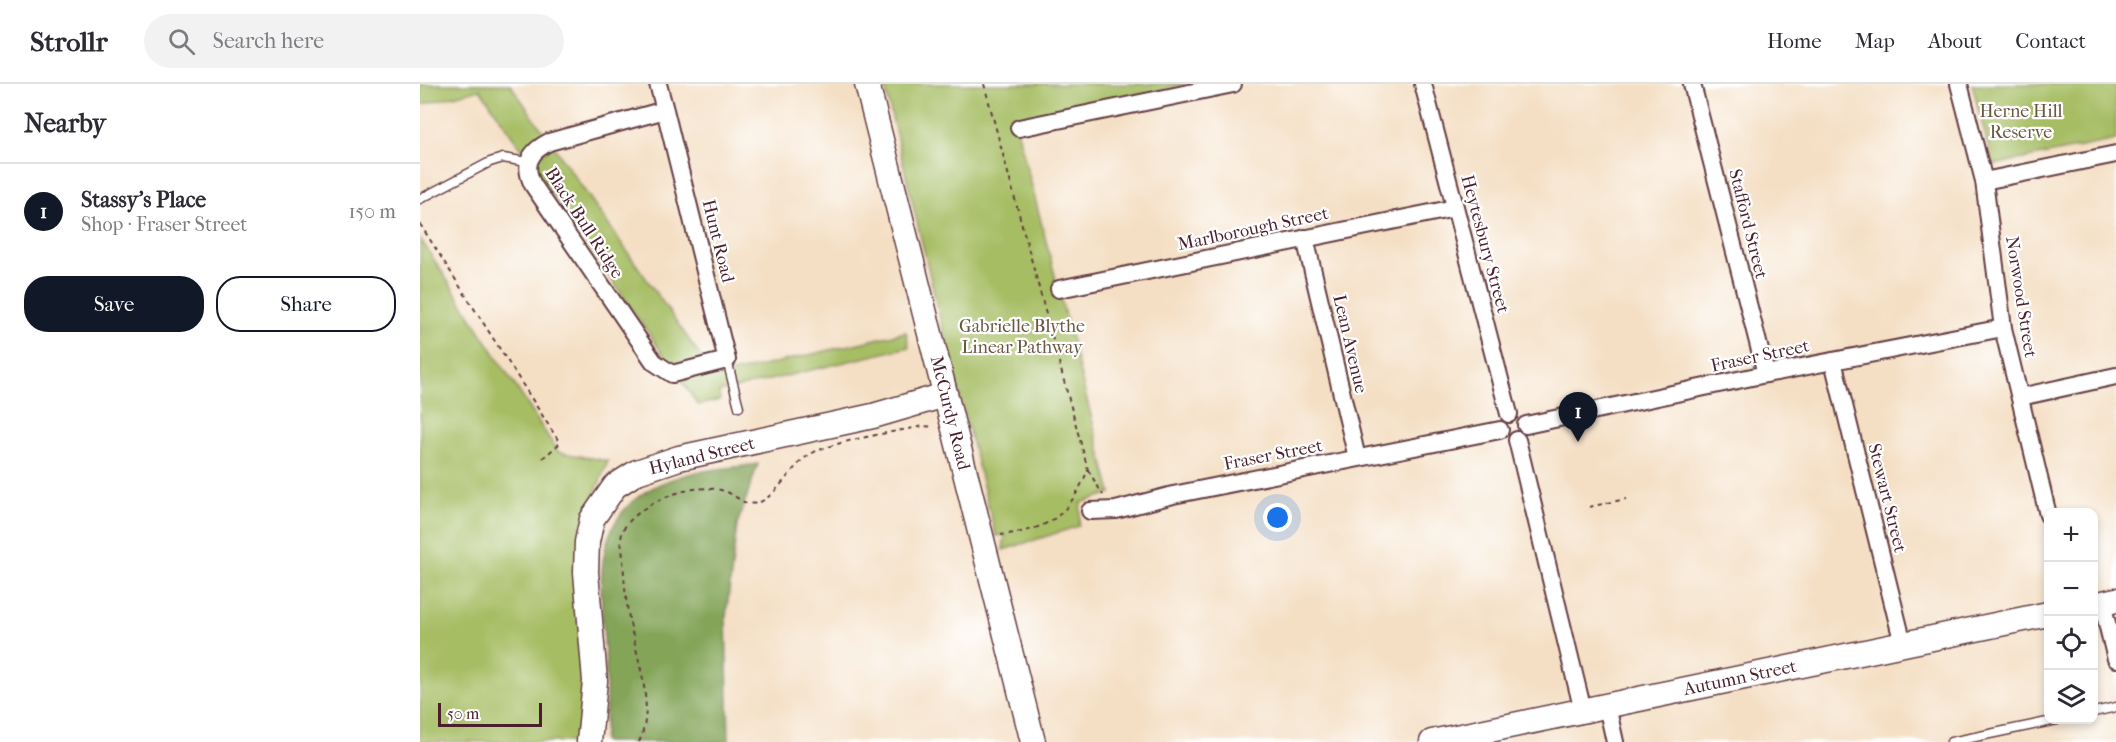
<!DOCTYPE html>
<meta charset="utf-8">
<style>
:root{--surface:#fff;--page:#f2f2f3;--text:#2b2b33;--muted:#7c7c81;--line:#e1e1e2;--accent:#111827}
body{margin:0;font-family:"IM FELL French Canon",serif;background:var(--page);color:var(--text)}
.controls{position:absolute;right:18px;bottom:18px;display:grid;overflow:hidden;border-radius:12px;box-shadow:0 3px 9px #0003}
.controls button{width:54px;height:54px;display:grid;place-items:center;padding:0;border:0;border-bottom:2px solid var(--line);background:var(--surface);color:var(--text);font:30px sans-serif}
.scale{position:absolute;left:18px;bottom:15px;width:104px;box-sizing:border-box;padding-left:6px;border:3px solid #4a1f2b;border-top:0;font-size:16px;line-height:21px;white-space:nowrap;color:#4a1f2b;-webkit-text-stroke:4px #fff;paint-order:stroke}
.you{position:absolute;left:858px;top:434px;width:21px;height:21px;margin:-15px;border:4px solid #fff;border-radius:50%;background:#1a73e8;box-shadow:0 0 0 9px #1a73e833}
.badge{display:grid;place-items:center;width:39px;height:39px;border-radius:50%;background:var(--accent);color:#fff;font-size:20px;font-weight:700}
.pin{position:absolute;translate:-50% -50px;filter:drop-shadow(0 2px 3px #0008)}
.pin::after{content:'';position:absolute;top:32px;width:21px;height:18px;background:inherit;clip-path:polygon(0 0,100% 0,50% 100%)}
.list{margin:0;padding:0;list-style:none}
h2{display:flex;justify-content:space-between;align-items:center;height:78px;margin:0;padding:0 24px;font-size:26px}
h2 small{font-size:20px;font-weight:400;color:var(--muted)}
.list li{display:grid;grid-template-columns:39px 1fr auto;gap:18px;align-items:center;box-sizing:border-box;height:96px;padding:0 24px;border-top:2px solid var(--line)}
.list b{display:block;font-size:22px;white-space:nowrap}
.list p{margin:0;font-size:20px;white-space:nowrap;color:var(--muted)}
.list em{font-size:20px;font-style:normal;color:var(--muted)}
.actions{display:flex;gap:12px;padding:18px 24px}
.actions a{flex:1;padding:14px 0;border:2px solid var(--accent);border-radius:24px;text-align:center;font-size:21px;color:var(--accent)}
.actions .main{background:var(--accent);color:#fff}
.icon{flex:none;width:33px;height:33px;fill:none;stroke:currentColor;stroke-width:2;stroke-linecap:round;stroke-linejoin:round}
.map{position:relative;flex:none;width:1696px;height:658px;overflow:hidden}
header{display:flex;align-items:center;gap:36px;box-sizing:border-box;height:84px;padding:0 30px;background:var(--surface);border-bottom:2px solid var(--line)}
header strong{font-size:28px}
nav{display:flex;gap:33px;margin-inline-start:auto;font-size:21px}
.search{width:420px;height:54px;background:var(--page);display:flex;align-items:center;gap:15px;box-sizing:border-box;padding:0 21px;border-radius:33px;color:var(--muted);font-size:22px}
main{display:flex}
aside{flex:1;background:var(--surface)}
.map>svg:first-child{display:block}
.green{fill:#a6bd63;stroke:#786e47;stroke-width:1.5}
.forest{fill:#84a459;stroke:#676242;stroke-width:1.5}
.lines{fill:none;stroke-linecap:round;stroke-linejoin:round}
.lane-casing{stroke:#643c42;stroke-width:11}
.street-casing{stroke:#643c42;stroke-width:20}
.secondary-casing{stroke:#643c42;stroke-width:27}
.path{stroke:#643c42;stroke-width:2;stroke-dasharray:4.5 4.5;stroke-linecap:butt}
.lane{stroke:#fff;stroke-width:8}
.street{stroke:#fff;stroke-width:16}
.secondary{stroke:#fff;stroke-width:24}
.labels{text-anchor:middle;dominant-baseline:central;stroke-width:4.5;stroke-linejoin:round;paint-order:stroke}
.park-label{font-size:18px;fill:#6a563f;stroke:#fff}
.street-label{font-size:18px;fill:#4a1f2b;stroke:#fff}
</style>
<header>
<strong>Strollr</strong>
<div class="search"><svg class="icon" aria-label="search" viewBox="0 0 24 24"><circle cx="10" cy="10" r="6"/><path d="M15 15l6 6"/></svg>Search here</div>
<nav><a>Home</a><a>Map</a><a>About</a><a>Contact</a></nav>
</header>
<main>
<aside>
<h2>Nearby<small></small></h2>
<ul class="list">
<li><span class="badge">1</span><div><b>Stassy's Place</b><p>Shop · Fraser Street</p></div><em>150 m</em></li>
</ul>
<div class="actions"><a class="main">Save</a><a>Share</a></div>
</aside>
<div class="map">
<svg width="1696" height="658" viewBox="0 0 1696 658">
<rect width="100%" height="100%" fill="#fff"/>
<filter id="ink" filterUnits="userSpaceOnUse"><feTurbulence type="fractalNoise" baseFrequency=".0167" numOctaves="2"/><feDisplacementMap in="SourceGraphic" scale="12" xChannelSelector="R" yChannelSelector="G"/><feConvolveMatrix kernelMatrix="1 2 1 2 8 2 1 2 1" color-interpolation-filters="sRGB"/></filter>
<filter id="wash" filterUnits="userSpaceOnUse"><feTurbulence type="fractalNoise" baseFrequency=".008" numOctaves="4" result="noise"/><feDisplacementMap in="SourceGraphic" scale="24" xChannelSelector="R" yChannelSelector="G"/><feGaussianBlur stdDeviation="1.35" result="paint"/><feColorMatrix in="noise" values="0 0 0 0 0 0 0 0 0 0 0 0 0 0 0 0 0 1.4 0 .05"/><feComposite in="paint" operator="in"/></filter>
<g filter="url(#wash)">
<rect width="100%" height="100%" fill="#f4dfc4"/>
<!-- green -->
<g class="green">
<polygon points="0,0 90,0 295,293 486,248 489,263 299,308 300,316 278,321 60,5 0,21"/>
<polygon points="464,0 770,0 595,37 691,409 661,419 659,442 583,466 585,451 576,452 520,234"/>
<polygon points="1552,0 1696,0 1696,56 1573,81"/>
<polygon points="0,154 138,368 188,377 161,444 168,599 164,658 0,658"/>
</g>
<!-- forest -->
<path class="forest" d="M338,380L317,441L306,533L309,658H183C186,634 187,610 186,585C182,505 160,421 262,392C286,385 313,384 338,380Z"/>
</g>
<g filter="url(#ink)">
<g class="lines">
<defs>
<g id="lane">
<polyline points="0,115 70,78 83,74 107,78"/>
<polyline points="307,276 319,323"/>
<polyline points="1674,628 1696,623"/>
<polyline points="1531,658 1637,636"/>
</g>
<g id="street">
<path d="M238,0L245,26L307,276L252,290L234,278L113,101C103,81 109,68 129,58L245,26"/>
<polyline points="1003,0 1089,330"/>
<polyline points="1272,0 1346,290"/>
<polyline points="1539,0 1564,97 1583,244 1628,431"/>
<polyline points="599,44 813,0"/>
<polyline points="1564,97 1696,70"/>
<polyline points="885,154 937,374"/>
<polyline points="639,205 1035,124"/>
<polyline points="1413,277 1483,560"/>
<polyline points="1600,313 1696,292"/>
<polyline points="1106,341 1346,290 1583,244"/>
<polyline points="1097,356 1163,627"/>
<polyline points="670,427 696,426 753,411 1080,346"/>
<polyline points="1682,519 1696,575"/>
<polyline points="1187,622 1195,658"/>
</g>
<g id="secondary">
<polyline points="447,0 613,658"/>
<polyline points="1674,521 1696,516"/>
<polyline points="169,658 175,597 166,488 167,458 172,435 195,402 217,388 259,374 453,332 525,311"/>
<polyline points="1012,658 1628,530"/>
</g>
</defs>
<!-- lane casing -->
<use href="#lane" class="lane-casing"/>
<!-- street casing -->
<use href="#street" class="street-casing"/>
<!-- secondary casing -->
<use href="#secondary" class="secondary-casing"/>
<!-- path -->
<g class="path">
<path d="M564,0L668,386C648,432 631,445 581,451"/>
<polyline points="0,140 140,359 123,374"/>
<polyline points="668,386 683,411"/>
<polyline points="1169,423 1206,415"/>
<path d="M219,658C237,619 214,568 208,528C205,510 204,492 203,474C202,460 198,451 207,440C228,415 276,396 307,408C319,413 325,424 340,418C357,411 372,382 389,371C408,358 478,347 504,342L514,343"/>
</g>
<!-- lane -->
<use href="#lane" class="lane"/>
<!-- street -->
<use href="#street" class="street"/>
<!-- secondary -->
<use href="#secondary" class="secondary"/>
</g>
</g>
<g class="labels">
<!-- park labels -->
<g class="park-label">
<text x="1601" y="27">Herne Hill<tspan x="1601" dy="21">Reserve</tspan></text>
<text x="602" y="242">Gabrielle Blythe<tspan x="602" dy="21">Linear Pathway</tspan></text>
</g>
<!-- street labels -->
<g class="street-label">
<text transform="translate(164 139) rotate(57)">Black Bull Ridge</text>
<text transform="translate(1328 140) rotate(76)">Stafford Street</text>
<text transform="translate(833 145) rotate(-12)">Marlborough Street</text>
<text transform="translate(298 157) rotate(76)">Hunt Road</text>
<text transform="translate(1065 160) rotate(75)">Heytesbury Street</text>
<text transform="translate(1601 213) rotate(81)">Norwood Street</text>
<text transform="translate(930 260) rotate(77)">Lean Avenue</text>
<text transform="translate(1340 272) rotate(-12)">Fraser Street</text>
<text transform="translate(530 329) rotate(76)">McCurdy Road</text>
<text transform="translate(853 371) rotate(-11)">Fraser Street</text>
<text transform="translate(282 372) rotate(-14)">Hyland Street</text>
<text transform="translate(1467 414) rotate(76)">Stewart Street</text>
<text transform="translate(1320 594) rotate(-12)">Autumn Street</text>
</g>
</g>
</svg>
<div class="controls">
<button>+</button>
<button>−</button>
<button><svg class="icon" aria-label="locate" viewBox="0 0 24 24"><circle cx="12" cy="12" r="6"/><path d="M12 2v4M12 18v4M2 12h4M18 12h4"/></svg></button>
<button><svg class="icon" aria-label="layers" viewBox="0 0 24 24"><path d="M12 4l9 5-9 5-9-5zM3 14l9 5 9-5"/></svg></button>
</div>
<div class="scale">50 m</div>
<div class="you"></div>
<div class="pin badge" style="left:1158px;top:358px">1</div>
</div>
</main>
